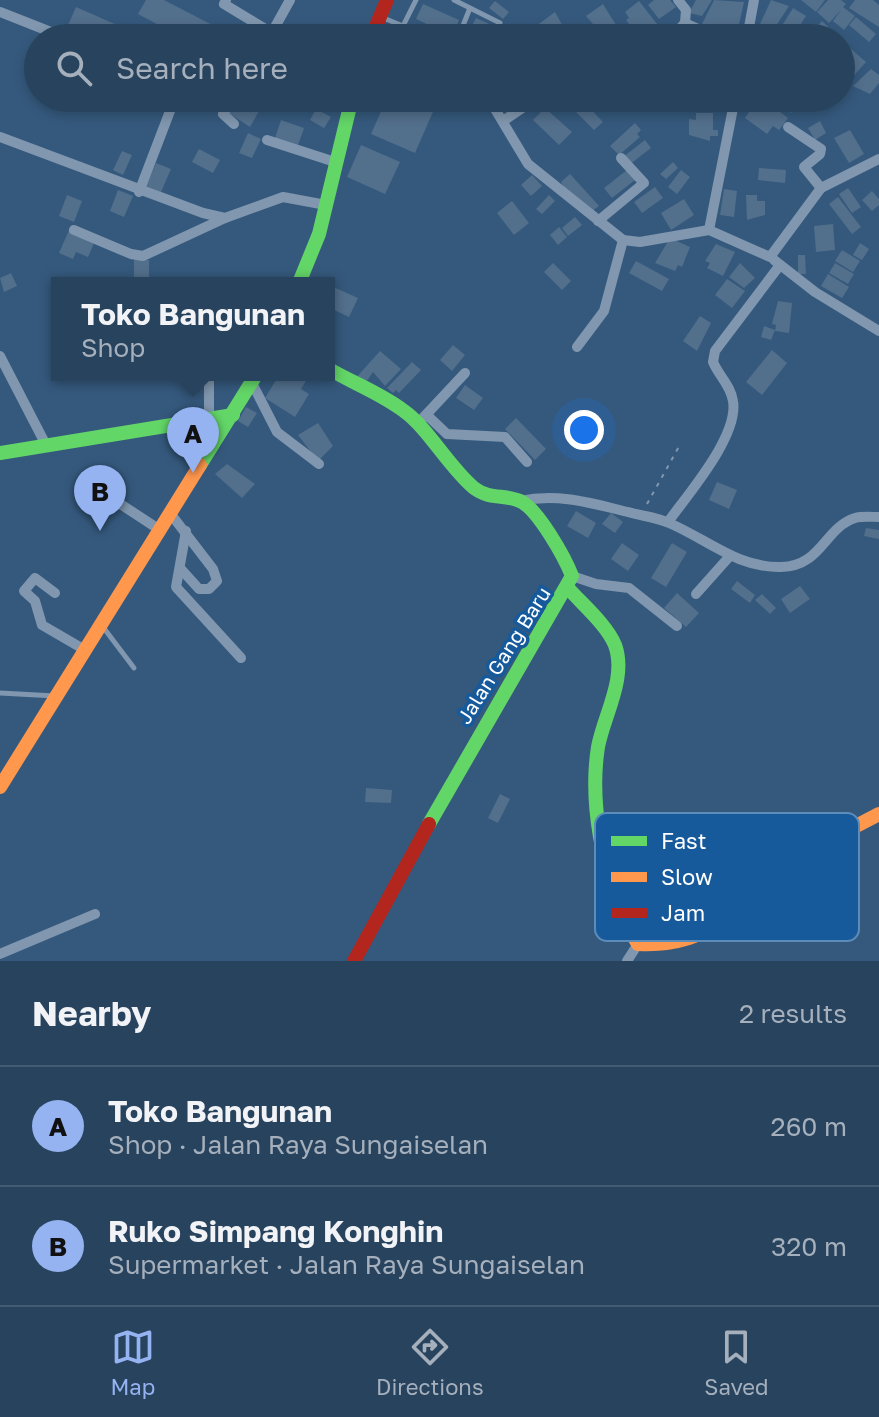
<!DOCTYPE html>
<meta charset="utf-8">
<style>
:root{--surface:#28435e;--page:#344e67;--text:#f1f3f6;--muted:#a5b0bc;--line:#445c73;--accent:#95b2f1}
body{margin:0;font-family:"Golos Text",sans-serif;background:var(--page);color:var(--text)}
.you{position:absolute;left:584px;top:430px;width:28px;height:28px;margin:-20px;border:6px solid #fff;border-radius:50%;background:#1a73e8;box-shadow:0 0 0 12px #1a73e833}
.badge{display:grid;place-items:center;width:52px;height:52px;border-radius:50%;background:var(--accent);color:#111;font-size:26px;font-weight:700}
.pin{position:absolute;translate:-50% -66px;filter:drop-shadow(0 2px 4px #0008)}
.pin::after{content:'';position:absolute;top:42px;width:28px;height:24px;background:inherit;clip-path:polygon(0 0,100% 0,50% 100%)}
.popup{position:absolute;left:51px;top:277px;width:284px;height:104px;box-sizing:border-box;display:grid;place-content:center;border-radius:0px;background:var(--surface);filter:drop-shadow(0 2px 6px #0005);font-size:26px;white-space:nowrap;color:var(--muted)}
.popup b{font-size:30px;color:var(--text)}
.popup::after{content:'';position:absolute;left:50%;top:100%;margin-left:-16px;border:16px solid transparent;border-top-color:var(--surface)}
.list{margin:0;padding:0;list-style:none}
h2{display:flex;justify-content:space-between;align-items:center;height:104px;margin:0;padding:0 32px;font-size:34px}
h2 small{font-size:26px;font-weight:400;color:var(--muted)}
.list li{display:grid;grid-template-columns:52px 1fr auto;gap:24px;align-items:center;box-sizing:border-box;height:120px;padding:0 32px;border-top:2px solid var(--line)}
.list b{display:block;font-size:30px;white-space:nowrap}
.list p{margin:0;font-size:26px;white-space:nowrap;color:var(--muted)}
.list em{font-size:26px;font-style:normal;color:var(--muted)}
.icon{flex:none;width:44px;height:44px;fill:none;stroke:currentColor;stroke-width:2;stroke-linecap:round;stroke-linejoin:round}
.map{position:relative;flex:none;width:879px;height:961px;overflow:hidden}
.search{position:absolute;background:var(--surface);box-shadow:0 4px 12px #0003;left:24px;right:24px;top:24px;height:88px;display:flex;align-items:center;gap:20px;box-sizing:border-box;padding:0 28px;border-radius:44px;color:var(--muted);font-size:30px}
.sheet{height:344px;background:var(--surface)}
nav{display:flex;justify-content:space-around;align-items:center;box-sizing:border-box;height:112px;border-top:2px solid var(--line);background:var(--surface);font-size:22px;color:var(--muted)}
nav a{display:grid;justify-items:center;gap:4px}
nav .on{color:var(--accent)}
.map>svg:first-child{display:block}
.building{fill:#526f8c}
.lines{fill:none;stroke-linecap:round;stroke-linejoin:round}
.path{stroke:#8097af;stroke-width:2;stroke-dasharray:4 6;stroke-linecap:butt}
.lane{stroke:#8097af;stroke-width:5}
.street{stroke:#8097af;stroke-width:10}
.fast{stroke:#63d668;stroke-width:14}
.slow{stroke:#ff974d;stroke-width:14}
.jam{stroke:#b3261e;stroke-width:14}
.labels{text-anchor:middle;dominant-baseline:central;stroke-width:7;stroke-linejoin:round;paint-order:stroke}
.street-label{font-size:20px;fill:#fff;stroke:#165a9c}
.key{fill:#165a9c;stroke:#5c8cba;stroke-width:2}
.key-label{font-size:22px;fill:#fff}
</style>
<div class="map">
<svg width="879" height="961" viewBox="0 0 879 961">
<rect width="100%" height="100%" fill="#35597d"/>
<!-- building -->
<g class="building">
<polygon points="146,0 164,0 224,31 220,38 183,38 138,14"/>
<polygon points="654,0 670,0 676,7 659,19 648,5"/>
<polygon points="696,0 712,0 702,16 689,13"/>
<polygon points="714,0 744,2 736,38 723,38 701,26"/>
<polygon points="771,0 789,6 772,32 760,24"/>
<polygon points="801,0 825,0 816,12"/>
<polygon points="828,0 841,0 846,4 843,7 855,16 844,30 833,21 841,10 829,23 817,12"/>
<polygon points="855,0 873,0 879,5 879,27 849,8"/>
<polygon points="495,1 509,12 503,19 489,8"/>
<polygon points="639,1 661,29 649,38 640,38 626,20 629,18 625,12"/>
<polygon points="423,4 459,20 452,36 416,19"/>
<polygon points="603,4 611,17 625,38 605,38 586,16"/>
<polygon points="76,7 117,25 111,38 80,38 65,32"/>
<polygon points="793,8 806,16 792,38 788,38 778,32"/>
<polygon points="555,12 564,28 552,38 520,38"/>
<polygon points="856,17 876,34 869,42 849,25"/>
<polygon points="476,18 509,33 501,38 466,38"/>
<polygon points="822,21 837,35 834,38 815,38 810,34"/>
<polygon points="686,25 706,38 678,38"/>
<polygon points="851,49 866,62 849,81 841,75 841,60"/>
<polygon points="871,69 879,75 879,83 870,94 853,86"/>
<polygon points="236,98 259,111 250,127 227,112"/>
<polygon points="387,98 439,98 415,153 371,134"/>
<polygon points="562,98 580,98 603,122 594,130"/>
<polygon points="775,98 791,98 799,105 791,113"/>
<polygon points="755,103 763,109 768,103 788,118 779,130 773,126 767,134 745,118"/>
<polygon points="545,108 572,132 559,145 533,120"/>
<polygon points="316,109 331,117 324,128 310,120"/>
<polygon points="696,113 713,113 713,130 718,130 718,136 710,136 710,141 689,135 689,119 696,120"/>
<polygon points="281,120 304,128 297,148 274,141"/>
<polygon points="820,121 826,133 815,140 808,128"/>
<polygon points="635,123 641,130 637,134 640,137 619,155 610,146"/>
<polygon points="850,130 864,154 849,163 834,138"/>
<polygon points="248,133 261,139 252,158 239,153"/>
<polygon points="645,140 651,148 629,165 623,157"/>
<polygon points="361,145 400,162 385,194 347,177"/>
<polygon points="199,149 220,160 213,173 192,162"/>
<polygon points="122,151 132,155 123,175 113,170"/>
<polygon points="673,162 678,168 666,179 660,174"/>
<polygon points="156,163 171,169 161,192 146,186"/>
<polygon points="759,168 786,170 785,183 758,180"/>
<polygon points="627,170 635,180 612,198 604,188"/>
<polygon points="681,170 690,177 677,194 668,187"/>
<polygon points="570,174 599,206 592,211 564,187 561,182"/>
<polygon points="532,175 542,186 531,196 521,185"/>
<polygon points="655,187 663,198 642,213 634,202"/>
<polygon points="848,188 861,207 852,213 839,194"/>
<polygon points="724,189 737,191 734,217 720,215"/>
<polygon points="118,190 133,196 124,217 110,211"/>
<polygon points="872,191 879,199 879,205 872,211 862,200"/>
<polygon points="67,195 82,201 74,222 59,216"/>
<polygon points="549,195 555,201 542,214 536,209"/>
<polygon points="746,195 757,195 757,201 765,201 765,215 747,220"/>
<polygon points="838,197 861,227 852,234 829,204"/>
<polygon points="684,199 694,215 671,230 661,213"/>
<polygon points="512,201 529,223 514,235 497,213"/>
<polygon points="575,217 582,225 568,236 562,228"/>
<polygon points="833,224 835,250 816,252 814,226"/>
<polygon points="559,227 567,237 558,245 550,235"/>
<polygon points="69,230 95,241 88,257 76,252 73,259 59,253"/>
<polygon points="670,238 690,247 682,267 678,265 675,271 655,263"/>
<polygon points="860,243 869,249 862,260 853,255"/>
<polygon points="716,244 735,252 723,276 707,268 710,263 705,261"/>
<polygon points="842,250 860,261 853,272 835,261"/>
<polygon points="798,255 805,255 806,274 798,274"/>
<rect x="134" y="260" width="15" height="23"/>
<polygon points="636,261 669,279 662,291 629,273"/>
<polygon points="553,263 571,281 562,290 544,272"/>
<polygon points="740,263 755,278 744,288 729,277"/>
<polygon points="835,263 854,274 848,284 829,273"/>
<polygon points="11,273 17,286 4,292 0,278"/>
<polygon points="828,274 849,287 842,298 821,286"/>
<polygon points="727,279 745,291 732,308 715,295"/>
<polygon points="329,285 358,298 349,317 332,309 335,302 329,300"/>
<polygon points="778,301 792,303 789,333 775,331 776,325 772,324"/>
<polygon points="700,316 711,323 697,351 683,341"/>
<polygon points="764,326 775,330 771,340 761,337"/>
<polygon points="453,345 465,355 452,371 440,360"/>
<polygon points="772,350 787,363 762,395 746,382"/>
<polygon points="380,351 401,369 385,386 373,372 364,385 354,380"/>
<polygon points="412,362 421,370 399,393 396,390 393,393 387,388"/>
<polygon points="279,375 296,375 306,381 301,389 309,394 295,417 265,398"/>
<polygon points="465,385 483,398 474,410 456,398"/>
<polygon points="246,407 257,413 248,427 238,421"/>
<polygon points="516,418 546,449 535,460 505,429"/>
<polygon points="318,423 333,446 318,461 298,435"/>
<polygon points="227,464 255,484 242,498 215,474"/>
<polygon points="717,482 737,490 729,509 709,500"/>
<polygon points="576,511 596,523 588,538 567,526"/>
<polygon points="611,513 623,522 615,533 602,524"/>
<polygon points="866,528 879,530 879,539 864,536"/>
<polygon points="622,543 639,555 628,571 611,559"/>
<polygon points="672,543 687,552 666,587 651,578"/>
<polygon points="737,581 755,595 750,603 731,589"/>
<polygon points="800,586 810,599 790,613 781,599"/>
<polygon points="677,593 699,613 686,627 664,608"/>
<polygon points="762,594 776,608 770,614 755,600"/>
<polygon points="366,788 392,790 391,803 365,802"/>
<polygon points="500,794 510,799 498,823 488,818"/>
</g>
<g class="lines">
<!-- path -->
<polyline class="path" points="647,504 681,443"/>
<!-- lane -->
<g class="lane">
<polyline points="454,0 500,23"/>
<polyline points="381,17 403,26 416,0"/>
<polyline points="403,26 426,38"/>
<polyline points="458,38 470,8"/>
<polyline points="103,627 134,668"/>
<polyline points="0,693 55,696"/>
</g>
<!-- street -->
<g class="street">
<polyline points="226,0 224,4 272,33"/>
<polyline points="678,0 686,10 685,23"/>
<polyline points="0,12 66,38"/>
<polyline points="270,36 290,0"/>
<polyline points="672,37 685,23 718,38"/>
<polyline points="747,38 754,0"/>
<polyline points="233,98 223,114 234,124"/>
<polyline points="484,98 495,109 528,164 623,240 640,242 709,230 770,257 821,188 879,159"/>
<polyline points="503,121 537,98"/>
<polyline points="788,127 821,149 820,154 804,167 821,188"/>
<polyline points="0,137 203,213 225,218 283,197 326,205"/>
<polyline points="267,140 335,162"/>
<polyline points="139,192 175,98"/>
<polyline points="598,221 644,183 621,158"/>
<polyline points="74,230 131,254 143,256 225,218"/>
<polyline points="709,230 735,98"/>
<polyline points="774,260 815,292 879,331"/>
<polyline points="577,347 604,311 623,240"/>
<polyline points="0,356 46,445"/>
<polyline points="252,383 277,432 319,464"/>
<polyline points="427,415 447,434 505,437 527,462"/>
<polyline points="209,419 209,375"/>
<polyline points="422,419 465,373"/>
<polyline points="99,490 160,530"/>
<path d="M520,501C559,493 590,503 628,512C641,516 656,517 669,523C707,539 737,568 781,567C822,566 824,528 855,518C862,516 871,517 879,517"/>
<polyline points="170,513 213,569 217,581 209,589 199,589 180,568"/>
<path d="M668,522C688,494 739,436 733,401C731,386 719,376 713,362L715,351L780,265"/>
<polyline points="186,531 176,587 241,658"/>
<polyline points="572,576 596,584 629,588 677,626"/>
<polyline points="55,593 35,578 24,591 35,601 42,625 85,650"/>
<polyline points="696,594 729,557"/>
<polyline points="0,954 95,914"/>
<polyline points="627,961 638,944"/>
</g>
<!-- fast -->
<g class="fast">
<polyline points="299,283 319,234 352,98"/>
<path d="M329,369C353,383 382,394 404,411C428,428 448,466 474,488C490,500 504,494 520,501C538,509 565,558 572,576L429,824"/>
<polyline points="0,453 233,415"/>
<polyline points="200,465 256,375"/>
<path d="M568,588C582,604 607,625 615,645C627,678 604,715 598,747C589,804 603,869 625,922"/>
</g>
<!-- slow -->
<g class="slow">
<polyline points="0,787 200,465"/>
<path d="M625,922L638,944C672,946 708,937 732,912L726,868L737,861L858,825L879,814"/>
</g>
<!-- jam -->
<g class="jam">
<polyline points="371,38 387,0"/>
<polyline points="354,961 429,824"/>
</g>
</g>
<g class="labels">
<!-- street labels -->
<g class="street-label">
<text transform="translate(503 655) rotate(-58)">Jalan Gang Baru</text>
</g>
</g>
<!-- legend -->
<rect x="595" y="813" width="264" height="128" rx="12" class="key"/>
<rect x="611" y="836" width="36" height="10" fill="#63d668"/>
<rect x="611" y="872" width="36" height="10" fill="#ff974d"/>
<rect x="611" y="908" width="36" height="10" fill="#b3261e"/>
<g class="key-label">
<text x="661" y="849">Fast</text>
<text x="661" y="885">Slow</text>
<text x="661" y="921">Jam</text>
</g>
</svg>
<div class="you"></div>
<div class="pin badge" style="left:193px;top:473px">A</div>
<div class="popup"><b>Toko Bangunan</b>Shop</div>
<div class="pin badge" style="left:100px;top:531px">B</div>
<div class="search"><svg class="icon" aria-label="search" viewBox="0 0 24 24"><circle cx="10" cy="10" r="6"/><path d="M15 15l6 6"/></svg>Search here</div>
</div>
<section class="sheet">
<h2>Nearby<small>2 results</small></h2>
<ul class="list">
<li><span class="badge">A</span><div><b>Toko Bangunan</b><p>Shop · Jalan Raya Sungaiselan</p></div><em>260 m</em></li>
<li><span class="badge">B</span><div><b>Ruko Simpang Konghin</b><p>Supermarket · Jalan Raya Sungaiselan</p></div><em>320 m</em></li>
</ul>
</section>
<nav>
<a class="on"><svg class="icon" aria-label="map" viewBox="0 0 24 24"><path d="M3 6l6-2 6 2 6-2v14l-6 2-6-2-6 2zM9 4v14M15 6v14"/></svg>Map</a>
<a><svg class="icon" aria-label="directions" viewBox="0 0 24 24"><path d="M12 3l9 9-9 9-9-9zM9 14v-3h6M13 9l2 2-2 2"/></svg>Directions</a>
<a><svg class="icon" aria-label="saved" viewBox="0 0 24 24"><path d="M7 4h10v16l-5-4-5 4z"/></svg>Saved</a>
</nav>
